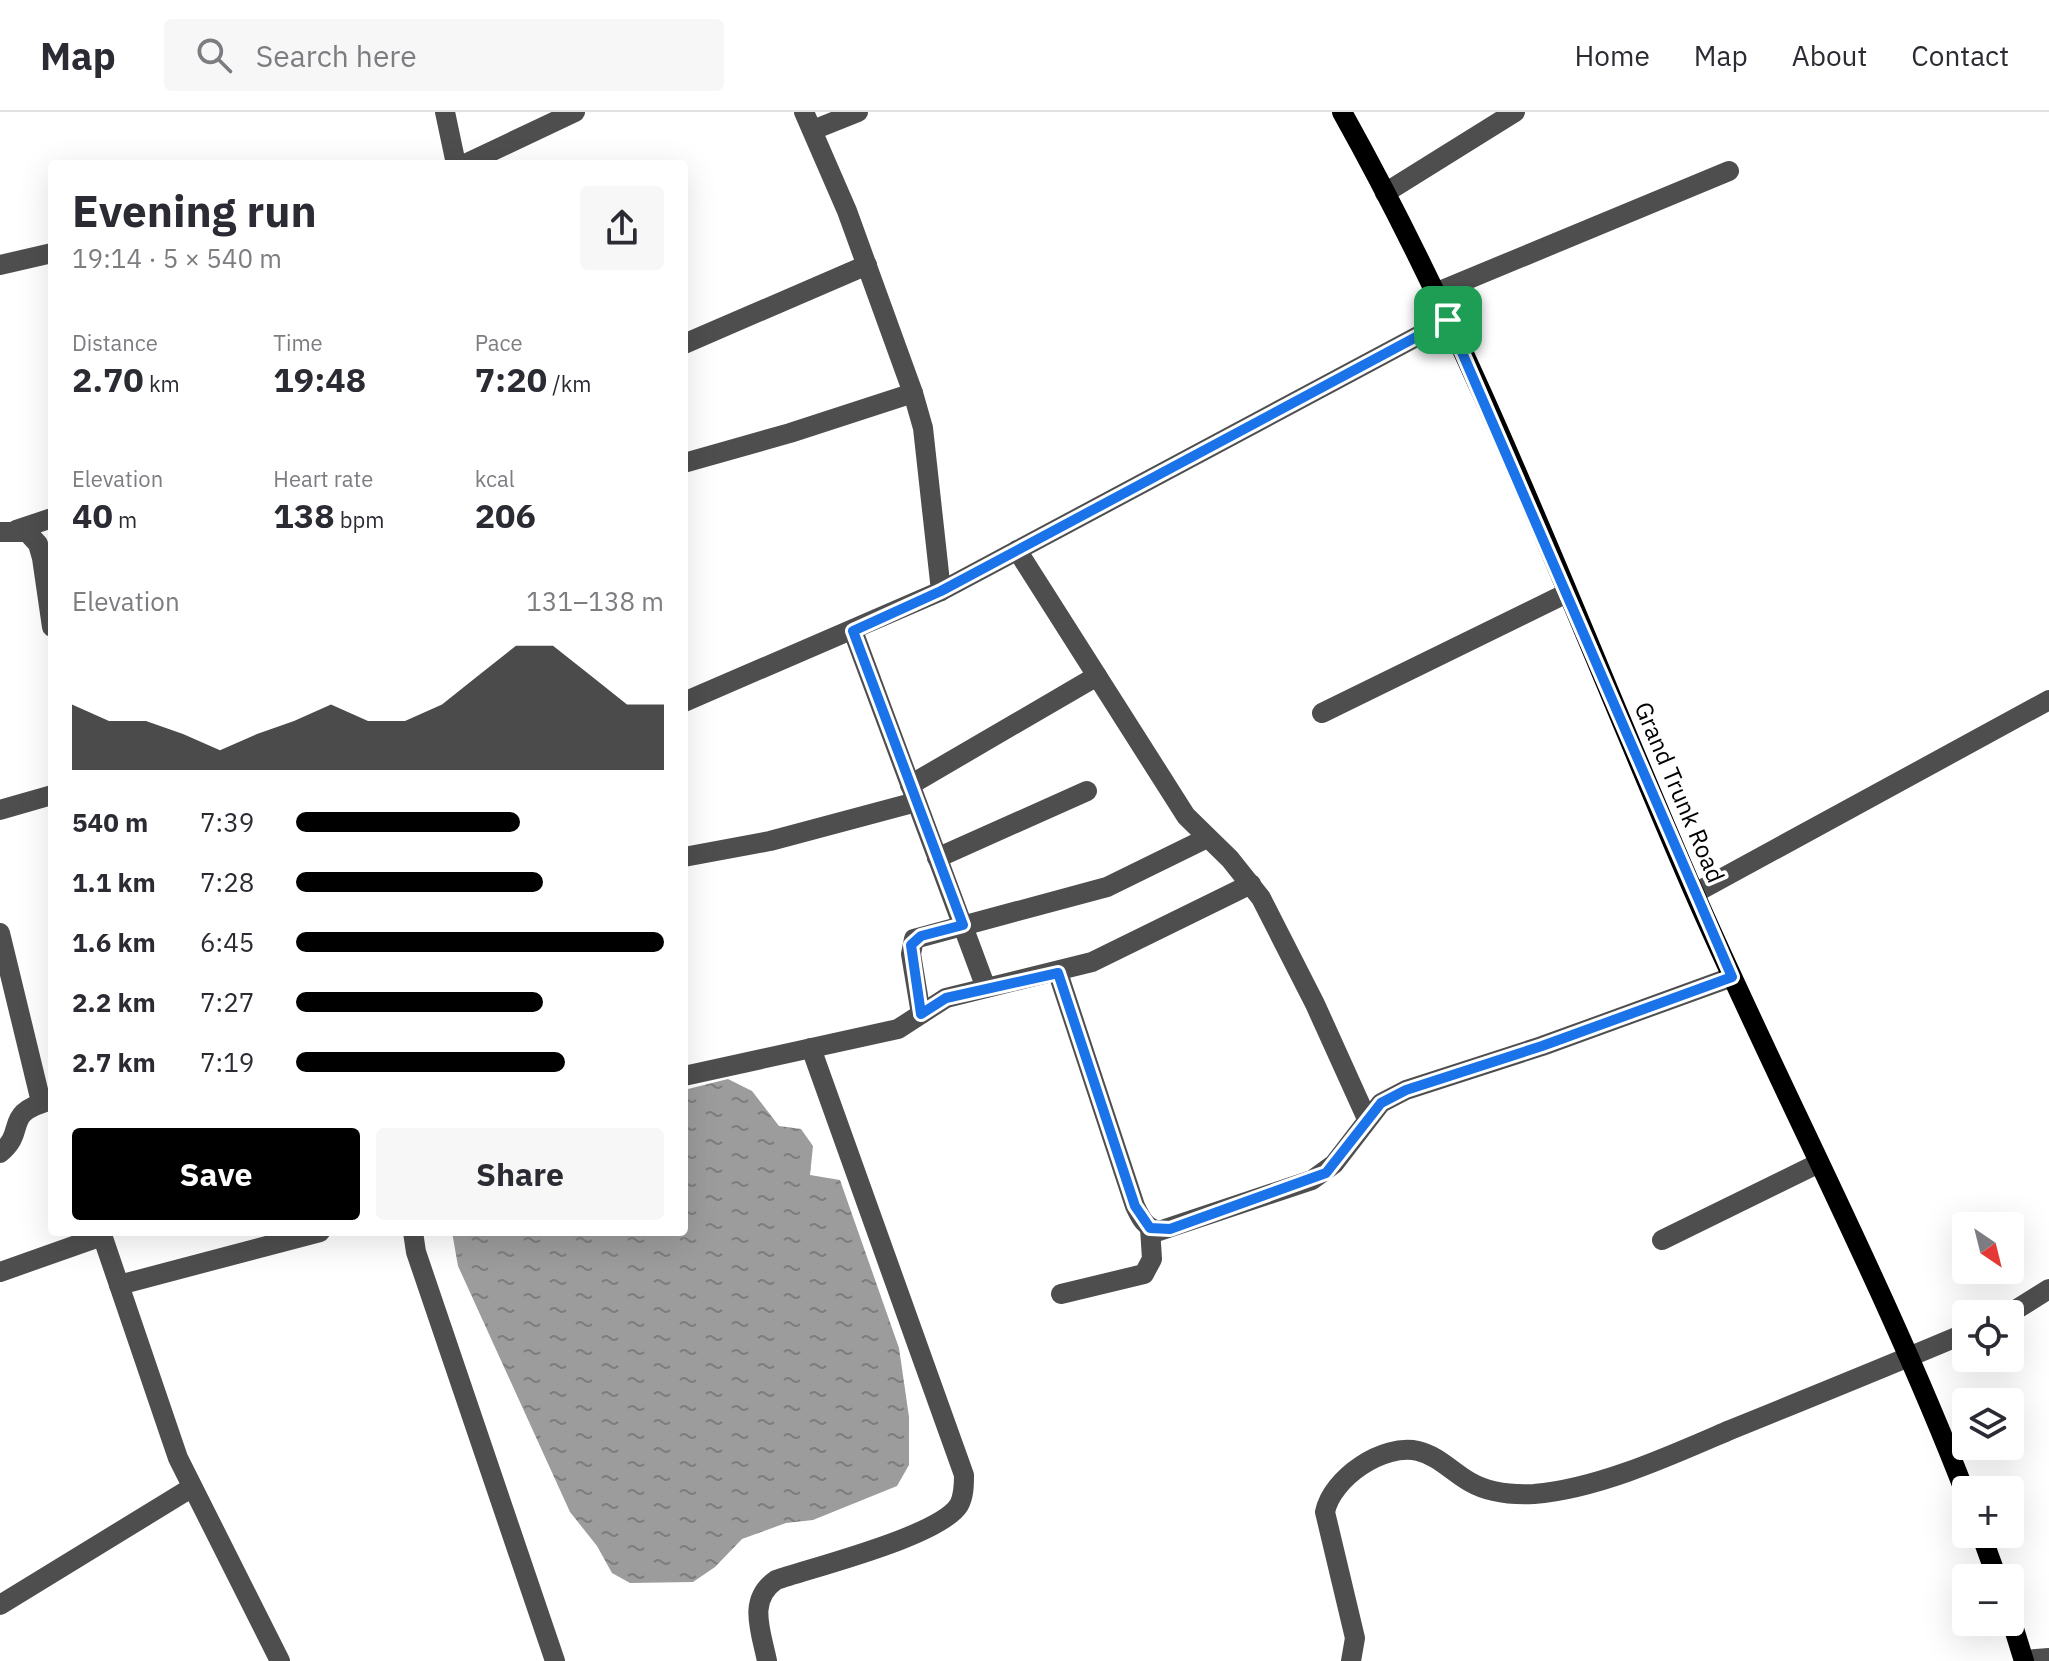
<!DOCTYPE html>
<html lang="en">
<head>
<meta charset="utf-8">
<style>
	:root { --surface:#fff; --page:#f7f7f7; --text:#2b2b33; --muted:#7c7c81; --line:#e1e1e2; --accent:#000 }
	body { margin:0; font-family:"IBM Plex Sans",sans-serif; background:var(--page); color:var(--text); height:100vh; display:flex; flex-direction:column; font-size:30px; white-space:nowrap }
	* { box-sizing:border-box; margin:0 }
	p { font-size:26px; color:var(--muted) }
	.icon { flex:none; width:44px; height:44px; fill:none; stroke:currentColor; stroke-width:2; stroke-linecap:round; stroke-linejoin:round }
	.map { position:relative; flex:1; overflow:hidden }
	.sheet { position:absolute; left:48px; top:48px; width:640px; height:1076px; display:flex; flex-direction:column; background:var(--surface); border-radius:8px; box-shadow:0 8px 32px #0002 }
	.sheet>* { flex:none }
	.needle { width:52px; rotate:145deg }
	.fabs { position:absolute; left:1952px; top:1100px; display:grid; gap:16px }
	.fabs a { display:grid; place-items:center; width:72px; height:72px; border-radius:8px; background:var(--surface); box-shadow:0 8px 32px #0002; font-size:40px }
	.pin { position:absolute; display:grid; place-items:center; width:68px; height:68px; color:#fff; margin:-34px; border-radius:16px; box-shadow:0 4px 12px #0006 }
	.round { display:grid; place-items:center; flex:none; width:84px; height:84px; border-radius:8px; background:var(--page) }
	.head { display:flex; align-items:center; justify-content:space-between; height:136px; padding:0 24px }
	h1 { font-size:44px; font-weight:800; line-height:60px }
	.stats { display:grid; grid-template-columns:repeat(3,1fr); gap:12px; height:136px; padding:8px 24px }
	.stats div { display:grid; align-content:center }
	.stats b { font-size:34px; font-weight:800 }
	.stats small { font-size:22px; font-weight:400 }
	.stats p { font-size:22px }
	.chart { height:224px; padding:16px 24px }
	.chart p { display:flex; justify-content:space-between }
	.chart svg { width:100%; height:144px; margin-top:8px; fill:var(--accent); opacity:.7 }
	.primary-button { display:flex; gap:16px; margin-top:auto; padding:16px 24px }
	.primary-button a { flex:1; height:92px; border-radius:8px; background:var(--accent); color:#fff; font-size:32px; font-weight:800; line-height:92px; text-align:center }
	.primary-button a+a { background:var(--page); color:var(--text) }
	ul { padding:0 24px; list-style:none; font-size:26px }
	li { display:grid; grid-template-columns:128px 96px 1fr; align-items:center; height:60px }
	li i { height:20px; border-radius:10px; background:var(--accent) }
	header { display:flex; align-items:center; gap:48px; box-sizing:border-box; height:112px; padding:0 40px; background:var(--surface); border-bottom:2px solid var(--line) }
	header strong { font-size:38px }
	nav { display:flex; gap:44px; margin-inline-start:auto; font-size:28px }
	.search { width:560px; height:72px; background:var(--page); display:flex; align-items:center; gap:20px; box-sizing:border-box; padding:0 28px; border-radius:8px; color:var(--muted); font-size:30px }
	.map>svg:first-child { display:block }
	.water { fill:url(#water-ripples) }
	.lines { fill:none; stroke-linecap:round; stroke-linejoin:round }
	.minor { stroke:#4e4e4e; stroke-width:20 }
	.major { stroke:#000; stroke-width:20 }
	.route-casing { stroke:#fff; stroke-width:16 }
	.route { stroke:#1a73e8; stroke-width:10 }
	.labels { text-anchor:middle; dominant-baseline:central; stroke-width:7; stroke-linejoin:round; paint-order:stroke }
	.street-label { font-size:24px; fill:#000; stroke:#fff }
</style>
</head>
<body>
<header>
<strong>Map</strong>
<div class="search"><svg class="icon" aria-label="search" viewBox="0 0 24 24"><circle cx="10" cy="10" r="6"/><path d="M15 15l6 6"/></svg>Search here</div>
<nav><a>Home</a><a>Map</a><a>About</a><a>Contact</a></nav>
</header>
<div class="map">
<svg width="2049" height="1549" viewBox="0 0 2049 1549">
	<defs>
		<pattern id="water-ripples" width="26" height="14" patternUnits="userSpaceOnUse" patternTransform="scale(2)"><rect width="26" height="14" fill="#9c9c9c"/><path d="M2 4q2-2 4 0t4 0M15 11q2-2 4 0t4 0" fill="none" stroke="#7d7d7d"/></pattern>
	</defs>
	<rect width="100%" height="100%" fill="#fff"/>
	<path class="water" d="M728,967l24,12 27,35 22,3 12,17 -3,29 30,5 59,168 10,69v48l-12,21 -84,34 -27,3 -44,16 -27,28 -22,15 -63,1 -18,-10 -15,-27 -27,-34 -112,-246 -6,-34h232v-142z"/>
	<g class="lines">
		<g class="minor">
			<path d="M445,0l11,52"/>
			<path d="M804,0l43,99 66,182 10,35 18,163"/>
			<path d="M813,18l45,-18"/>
			<path d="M465,52l110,-52"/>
			<path d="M1385,81l130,-81"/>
			<path d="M0,153l52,-12"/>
			<path d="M1435,181l294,-122"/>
			<path d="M684,232l183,-79"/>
			<path d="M684,351l106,-30 123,-40"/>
			<path d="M16,418l36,-12"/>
			<path d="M0,420h27l11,12 4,14 10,69"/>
			<path d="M1017,438l169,266 44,43 31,39 54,106 52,115"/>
			<path d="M853,519l133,357"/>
			<path d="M684,590l257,-111 507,-271"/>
			<path d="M1322,601l245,-120"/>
			<path d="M910,673l187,-109"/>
			<path d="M0,698l52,-15"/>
			<path d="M684,745l86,-16 146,-39"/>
			<path d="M937,746l150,-67"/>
			<path d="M1695,781l354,-193"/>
			<path d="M0,821l41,169"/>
			<path d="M1058,861l77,233c6,13 10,21 24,25l153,-51 22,-16 47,-61 25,-13 136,-44 190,-69"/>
			<path d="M921,902l-10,-60 3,-15 193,-52 100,-49"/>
			<path d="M684,964l214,-47 48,-31 146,-36 159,-78"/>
			<path d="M0,1041c29,-24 0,-39 52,-53"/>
			<path d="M101,1120l77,226 102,203"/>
			<path d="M413,1120l3,20 139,409"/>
			<path d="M1662,1128l157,-77"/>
			<path d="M0,1160l102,-36"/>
			<path d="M119,1173l201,-53"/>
			<path d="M1061,1182l83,-20 8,-15 -2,-31"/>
			<path d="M2009,1202l40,-25"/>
			<path d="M0,1493l191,-117"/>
			<path d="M2024,1548l25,-2"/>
			<path d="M767,1549c-6,-30 -20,-61 9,-81 38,-13 164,-44 183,-75 5,-9 5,-20 5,-30l-153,-427"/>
			<path d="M1351,1549l4,-23 -30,-126c7,-34 58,-69 93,-61 21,5 34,21 52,31 19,11 43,13 64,12 64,-5 138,-39 196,-64 79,-32 158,-64 236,-97"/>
		</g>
		<g class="major">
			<path d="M1342,0c139,248 238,518 351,778 89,203 193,398 273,605"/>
			<path d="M1981,1422l16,44"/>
			<path d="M2010,1504l14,45"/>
		</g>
	</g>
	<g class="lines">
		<defs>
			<path id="route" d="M1448,208l284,657 -190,69 -136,44 -25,13 -55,70 -156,56 -20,-1 -15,-22 -77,-233 -112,25 -25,16 -10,-69 10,-9 42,-11 -110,-294 88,-40z"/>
		</defs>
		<use href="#route" class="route-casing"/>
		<use href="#route" class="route"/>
	</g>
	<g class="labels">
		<g class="street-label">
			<text transform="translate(1680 680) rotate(67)">Grand Trunk Road</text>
		</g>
	</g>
</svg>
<div class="fabs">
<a><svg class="needle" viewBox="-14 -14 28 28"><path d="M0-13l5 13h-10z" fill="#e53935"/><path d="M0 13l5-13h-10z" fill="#7c7c81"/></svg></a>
<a><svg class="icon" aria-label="locate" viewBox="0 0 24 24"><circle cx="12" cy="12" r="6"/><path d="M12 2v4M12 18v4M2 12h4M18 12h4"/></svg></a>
<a><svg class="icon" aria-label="layers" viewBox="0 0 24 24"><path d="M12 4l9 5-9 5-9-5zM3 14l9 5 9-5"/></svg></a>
<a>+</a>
<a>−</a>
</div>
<div class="pin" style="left:1448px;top:208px;background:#1e9e55"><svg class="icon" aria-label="arrive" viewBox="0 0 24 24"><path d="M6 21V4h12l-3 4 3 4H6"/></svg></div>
<section class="sheet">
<div class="head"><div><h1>Evening run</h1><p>19:14 · 5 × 540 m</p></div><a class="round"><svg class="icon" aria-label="share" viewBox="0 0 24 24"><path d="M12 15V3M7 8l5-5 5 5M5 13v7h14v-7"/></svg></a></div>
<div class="stats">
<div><p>Distance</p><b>2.70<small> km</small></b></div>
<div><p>Time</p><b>19:48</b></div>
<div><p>Pace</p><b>7:20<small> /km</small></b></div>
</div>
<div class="stats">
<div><p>Elevation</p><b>40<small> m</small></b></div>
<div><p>Heart rate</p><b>138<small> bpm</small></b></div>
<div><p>kcal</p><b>206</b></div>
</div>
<div class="chart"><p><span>Elevation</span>131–138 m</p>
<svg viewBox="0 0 160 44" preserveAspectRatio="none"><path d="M0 44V24L10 29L20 29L30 33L40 38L50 33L60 29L70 24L80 29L90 29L100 24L110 15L120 6L130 6L140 15L150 24L160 24V44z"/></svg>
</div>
<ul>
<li><b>540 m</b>7:39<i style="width:61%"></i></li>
<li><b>1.1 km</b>7:28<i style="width:67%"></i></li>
<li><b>1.6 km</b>6:45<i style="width:100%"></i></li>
<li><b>2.2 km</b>7:27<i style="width:67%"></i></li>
<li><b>2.7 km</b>7:19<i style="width:73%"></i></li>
</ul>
<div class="primary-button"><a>Save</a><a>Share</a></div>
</section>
</div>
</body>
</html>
